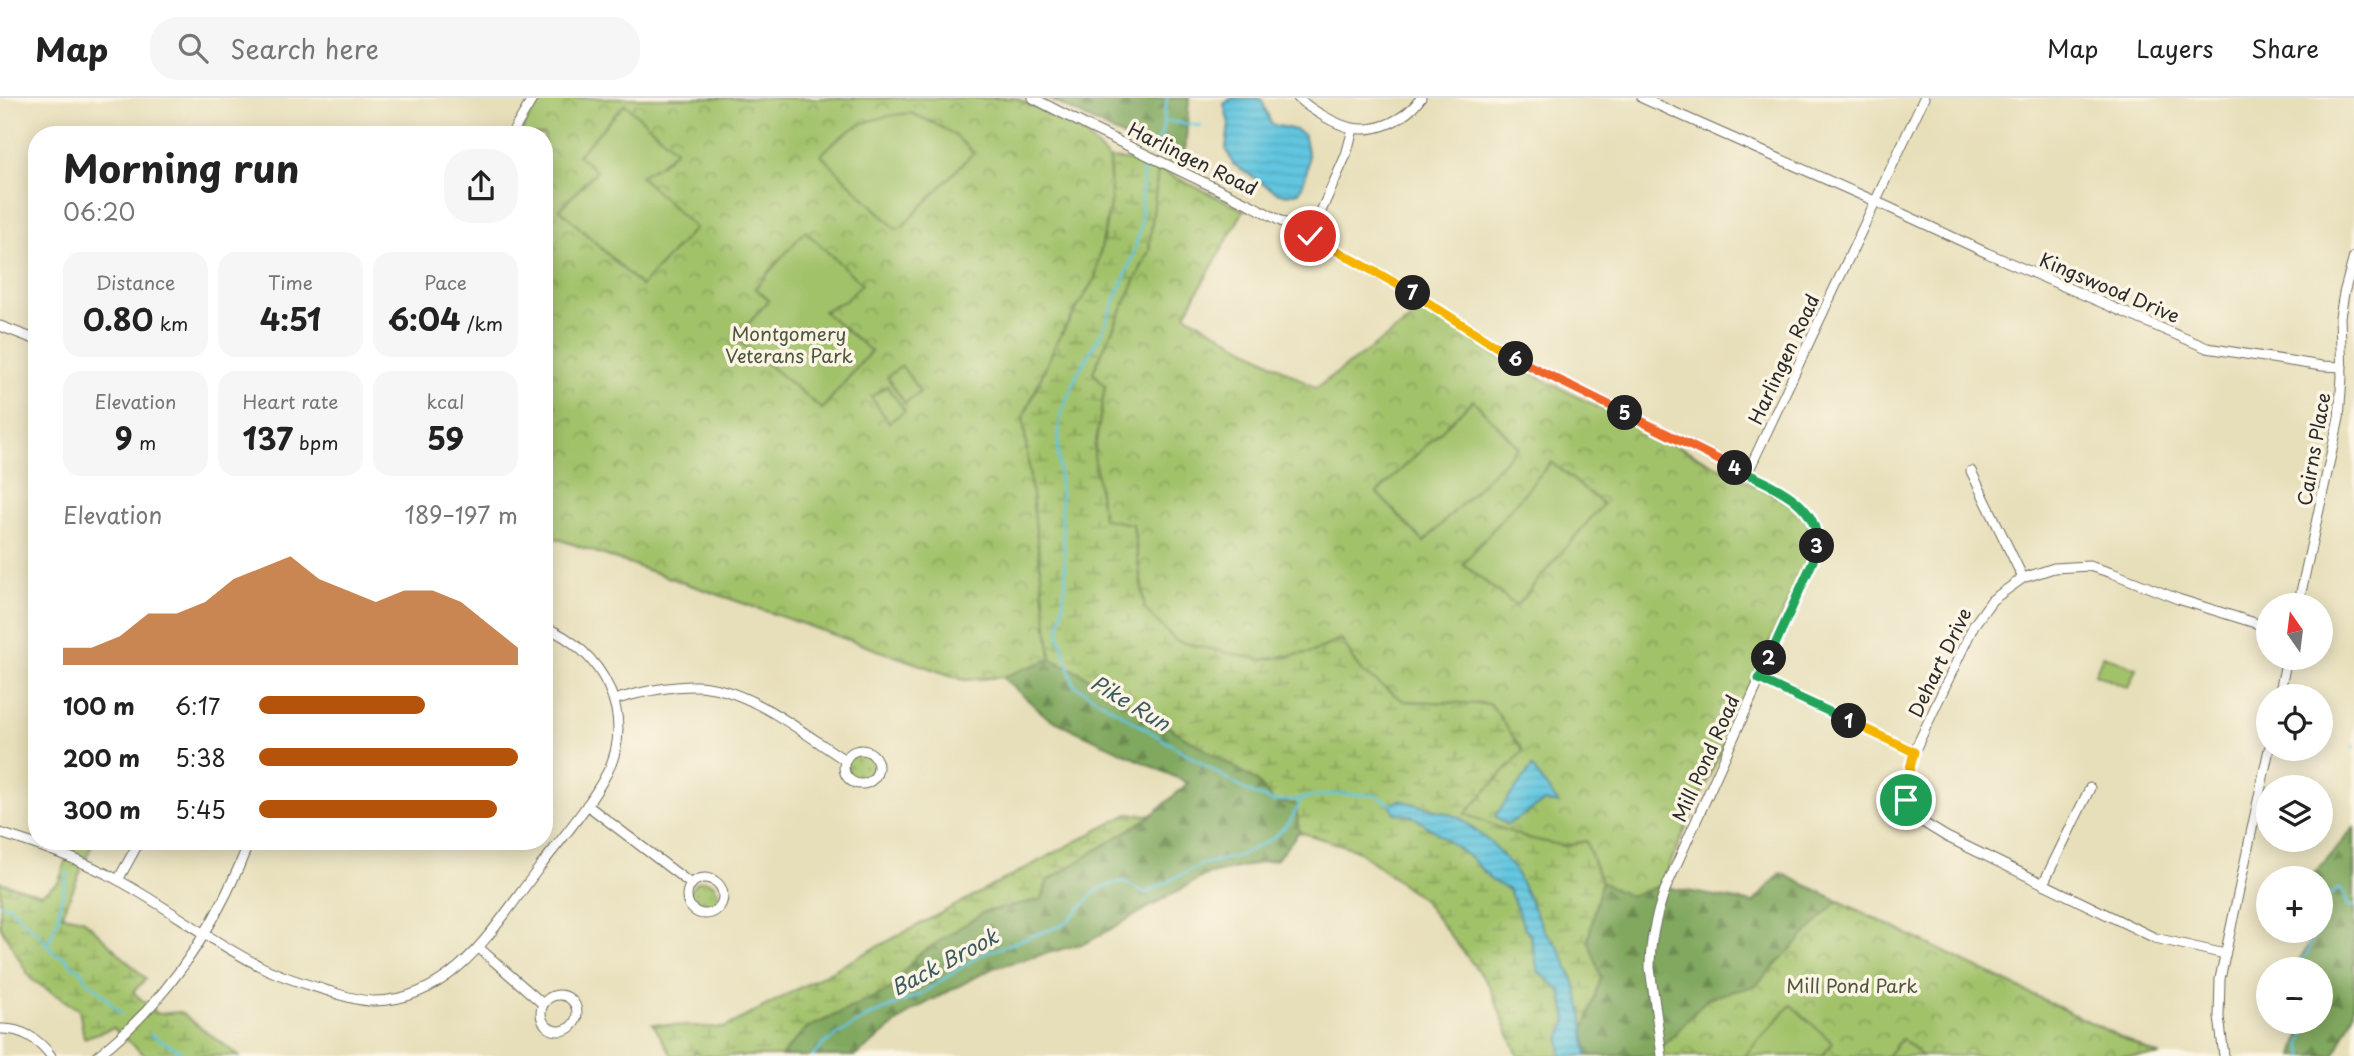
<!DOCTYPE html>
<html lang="en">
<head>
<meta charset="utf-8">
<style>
	:root { --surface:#fff; --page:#f6f6f6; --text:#222; --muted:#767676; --line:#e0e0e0; --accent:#b45309 }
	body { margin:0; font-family:"Playpen Sans",sans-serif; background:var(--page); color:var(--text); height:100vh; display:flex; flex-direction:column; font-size:26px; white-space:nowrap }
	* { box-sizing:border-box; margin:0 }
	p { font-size:23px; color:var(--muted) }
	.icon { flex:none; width:38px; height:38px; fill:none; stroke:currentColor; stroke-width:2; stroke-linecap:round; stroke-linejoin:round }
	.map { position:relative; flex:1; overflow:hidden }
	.side { position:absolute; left:28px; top:28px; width:525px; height:724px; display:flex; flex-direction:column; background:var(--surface); border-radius:28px; box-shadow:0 4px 18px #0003 }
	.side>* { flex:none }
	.needle { width:46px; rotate:346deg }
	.fabs { position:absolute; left:2256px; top:495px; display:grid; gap:14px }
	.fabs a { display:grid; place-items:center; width:77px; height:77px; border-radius:50%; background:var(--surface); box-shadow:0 4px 18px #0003; font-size:35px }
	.pin { position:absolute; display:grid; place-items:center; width:60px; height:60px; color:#fff; margin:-30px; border:4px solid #fff; border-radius:50%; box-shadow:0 2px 7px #0007 }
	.km { position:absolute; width:35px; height:35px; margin:-18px; border-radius:50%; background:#222; color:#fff; font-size:19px; line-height:35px; text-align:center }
	.round { display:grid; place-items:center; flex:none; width:74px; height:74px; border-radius:28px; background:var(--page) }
	.headline { display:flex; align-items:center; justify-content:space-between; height:119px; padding:0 35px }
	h1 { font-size:38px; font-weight:700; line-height:52px }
	.stats { display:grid; grid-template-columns:repeat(3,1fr); gap:10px; height:119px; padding:7px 35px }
	.stats div { display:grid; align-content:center; border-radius:18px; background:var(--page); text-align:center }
	.stats b { font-size:30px; font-weight:700 }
	.stats small { font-size:19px; font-weight:400 }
	.stats p { font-size:19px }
	.chart { height:196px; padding:14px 35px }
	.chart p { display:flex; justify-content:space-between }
	.chart svg { width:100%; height:126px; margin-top:7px; fill:var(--accent); opacity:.7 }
	ul { padding:0 35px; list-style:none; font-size:23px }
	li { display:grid; grid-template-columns:112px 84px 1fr; align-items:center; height:52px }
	li i { height:18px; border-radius:9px; background:var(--accent) }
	header { display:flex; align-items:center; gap:42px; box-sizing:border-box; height:98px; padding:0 35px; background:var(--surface); border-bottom:2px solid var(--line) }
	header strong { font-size:33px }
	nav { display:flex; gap:38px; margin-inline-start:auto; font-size:24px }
	.search { width:490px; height:63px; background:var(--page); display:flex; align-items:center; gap:18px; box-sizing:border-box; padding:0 24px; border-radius:28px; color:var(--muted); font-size:26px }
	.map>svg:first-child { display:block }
	.grass { fill:url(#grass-dots); stroke:#66764b; stroke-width:2 }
	.forest { fill:url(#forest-firs); stroke:#566a45; stroke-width:2 }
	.wetland { fill:url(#wetland-marsh); stroke:#66764b; stroke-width:2 }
	.park { fill:url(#park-crowns); stroke:#66764b; stroke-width:2 }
	.pitch { fill:#a2c26b; stroke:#66764b; stroke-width:2 }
	.water { fill:url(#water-rules); stroke:#467886; stroke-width:2 }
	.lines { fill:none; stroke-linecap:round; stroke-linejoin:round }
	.stream { stroke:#62c6e0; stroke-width:2.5 }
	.minor-casing { stroke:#6d6a5d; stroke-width:11 }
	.minor { stroke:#fff; stroke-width:9 }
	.split-1-casing { stroke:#fff; stroke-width:14 }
	.split-2-casing { stroke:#fff; stroke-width:14 }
	.split-3-casing { stroke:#fff; stroke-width:14 }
	.split-4-casing { stroke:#fff; stroke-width:14 }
	.split-5-casing { stroke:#fff; stroke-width:14 }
	.split-6-casing { stroke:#fff; stroke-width:14 }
	.split-7-casing { stroke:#fff; stroke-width:14 }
	.split-8-casing { stroke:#fff; stroke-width:14 }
	.split-1 { stroke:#f5b400; stroke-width:9 }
	.split-2 { stroke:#22a559; stroke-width:9 }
	.split-3 { stroke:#22a559; stroke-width:9 }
	.split-4 { stroke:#22a559; stroke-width:9 }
	.split-5 { stroke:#f0652b; stroke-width:9 }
	.split-6 { stroke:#f0652b; stroke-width:9 }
	.split-7 { stroke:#f5b400; stroke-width:9 }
	.split-8 { stroke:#f5b400; stroke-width:9 }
	.labels { text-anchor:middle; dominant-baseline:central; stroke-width:7; stroke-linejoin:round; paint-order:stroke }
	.street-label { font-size:19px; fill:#2b2b2b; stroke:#fcf5e5 }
	.park-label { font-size:19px; fill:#4f583e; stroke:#fcf5e5 }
	.water-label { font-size:21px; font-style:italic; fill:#3c5a61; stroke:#fcf5e5 }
</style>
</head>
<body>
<header>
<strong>Map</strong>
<div class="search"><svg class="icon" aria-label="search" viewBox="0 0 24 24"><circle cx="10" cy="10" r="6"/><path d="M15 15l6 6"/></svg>Search here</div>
<nav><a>Map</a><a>Layers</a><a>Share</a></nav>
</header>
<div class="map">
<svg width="2354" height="958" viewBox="0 0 2354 958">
	<defs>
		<pattern id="grass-dots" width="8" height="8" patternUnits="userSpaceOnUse" patternTransform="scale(1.75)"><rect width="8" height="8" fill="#a2c26b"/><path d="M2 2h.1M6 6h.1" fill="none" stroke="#849e58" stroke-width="1.8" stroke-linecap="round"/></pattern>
		<pattern id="forest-firs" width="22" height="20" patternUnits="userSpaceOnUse" patternTransform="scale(1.75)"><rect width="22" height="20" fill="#81a85f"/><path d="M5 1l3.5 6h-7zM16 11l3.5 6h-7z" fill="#6a894f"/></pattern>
		<pattern id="wetland-marsh" width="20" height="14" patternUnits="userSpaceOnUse" patternTransform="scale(1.75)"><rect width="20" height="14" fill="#a2c26b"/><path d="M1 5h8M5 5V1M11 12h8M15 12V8" fill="none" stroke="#849e58"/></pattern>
		<pattern id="park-crowns" width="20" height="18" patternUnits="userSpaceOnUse" patternTransform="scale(1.75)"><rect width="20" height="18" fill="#a2c26b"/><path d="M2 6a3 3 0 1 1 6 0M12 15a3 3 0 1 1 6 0" fill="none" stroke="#849e58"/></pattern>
		<pattern id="water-rules" width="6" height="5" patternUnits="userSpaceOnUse" patternTransform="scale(1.75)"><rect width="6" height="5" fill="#62c6e0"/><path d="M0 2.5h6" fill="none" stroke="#55aac0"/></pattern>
	</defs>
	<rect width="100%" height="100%" fill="#fcf5e5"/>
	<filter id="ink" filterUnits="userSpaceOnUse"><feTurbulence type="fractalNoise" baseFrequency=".0143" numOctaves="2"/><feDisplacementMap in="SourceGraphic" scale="14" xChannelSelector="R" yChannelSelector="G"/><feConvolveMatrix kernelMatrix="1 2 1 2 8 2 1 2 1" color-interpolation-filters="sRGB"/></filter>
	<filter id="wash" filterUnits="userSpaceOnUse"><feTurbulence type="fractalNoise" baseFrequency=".00686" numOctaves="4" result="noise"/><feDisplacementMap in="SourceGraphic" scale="28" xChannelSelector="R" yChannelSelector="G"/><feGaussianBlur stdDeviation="1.57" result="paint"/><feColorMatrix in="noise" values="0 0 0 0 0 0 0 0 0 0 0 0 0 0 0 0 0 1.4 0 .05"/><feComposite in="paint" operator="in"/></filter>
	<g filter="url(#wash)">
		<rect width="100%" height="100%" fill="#e7dfba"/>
		<g class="grass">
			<circle cx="860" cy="668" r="13"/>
			<circle cx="704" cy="797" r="14"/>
		</g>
		<g class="forest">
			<path d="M1048,0h141l-5,70z"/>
			<path d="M544,233l507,328 28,13 178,109 17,21 23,2 2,28 -22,27 -71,16 -118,67 -95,26 -80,42 -57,46h-75l24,-27 86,-40 25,-33 68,-44 58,-13 5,-18 105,-66 36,-32 -140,-65 -46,-41 -38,3 -420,-146z"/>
			<path d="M1680,349l94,49 -121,392 7,-2 93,17 28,-30 379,183 -385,-60 -67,2 -54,58h-87l34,-79 -13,-36 13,-59 48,-400z"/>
			<path d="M2354,730v184l-20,44h-40l10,-34h16v-52l-26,-2 16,-25 -1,-12h11v-53h-10z"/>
		</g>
		<g class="wetland">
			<path d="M1109,61l31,2 18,8 -9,82 -56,121 12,14 -11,69 39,69 12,85 168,43 28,-13 20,32 43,30 87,3 33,47 -59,63 99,32 22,-5 15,41 -13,58 13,37 -15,48 -19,31h-49l-29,-71 -68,-87 -66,-49 -56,-17 -3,-28 -22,-2 -17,-21 -178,-109 -28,-13 -28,-241 34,-77 38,-63 16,-79z"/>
			<path d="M1128,716l24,1 -105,66 -5,18 -58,13 -68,44 -25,33 -86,40 -24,27h-80l-6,-5 -2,5h-21l-19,-32 71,4z"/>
			<path d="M71,744h22l-31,73 21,4 63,60 -13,13 25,22 22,-2 59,44h-93l-33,-28 -29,10 -5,-28 -48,-31 -31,-53v-44l41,12 18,-12z"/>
		</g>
		<g class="park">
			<path d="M540,0h476l65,33 28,28 2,40 -16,79 -38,63 -34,77 28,241 -49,18 -38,3 -420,-146v-399h-25z"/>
			<path d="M1158,71l86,41 -59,104 131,74 112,-81 66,48 296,148c18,14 24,29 19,52l-149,331 -31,10 -28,-14 -15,-41 -22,5 -41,-9 -58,-23 58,-63 -32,-47 -87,-3 -43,-30 -20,-32 -28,13 -52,8 -85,-19 -31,-32 -12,-85 -30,-5 -9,-64 11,-69 -12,-14 56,-121z"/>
			<path d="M1838,803l322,155h-506l54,-58 47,-12z"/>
		</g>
		<g class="pitch">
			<path d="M625,6l51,46 -15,14 -21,12 55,52 -54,58 -81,-77 36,-38 -18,-16z"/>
			<path d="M910,15c26,10 45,19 63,40l-71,74 -6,2 -75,-74c27,-29 49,-38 89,-42z"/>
			<path d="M805,133l57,53 -17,17 -22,10 48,40 -49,58 -86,-71 33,-38 -14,-12z"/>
			<path d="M902,268l18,26 -15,11 -18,-26z"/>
			<path d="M887,288l18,25 -16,11 -18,-25z"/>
			<path d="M1473,302l45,47 -94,95 -47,-49z"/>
			<path d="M1551,364l52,42 -87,102 -53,-42z"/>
			<path d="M2103,557l33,13 -8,20 -33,-14z"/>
			<path d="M1791,907l42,38 -11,13h-78z"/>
			<path d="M1902,940l20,18h-35z"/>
		</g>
		<g class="water">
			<path d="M1232,0h25l5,2 9,24 24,6 9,5c7,21 5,38 -5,57l-11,3 -12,-3 -43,-28 -7,-16 3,-24 -5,-20z"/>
			<path d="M1532,669l27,37 -15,-2 -37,23 -12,-9z"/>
			<path d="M1400,702l59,17 33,27 22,24 31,64 14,16 17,39 6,24 5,45h-26l-1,-17 7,-19 -6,-29 -23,-20 -8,-37 -5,-5 -16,-39 -17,-9 -20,-22 -38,-28 -22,-15 -17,-3 -5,-8z"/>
		</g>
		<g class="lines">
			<g class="stream">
				<path d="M1166,23l35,5"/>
				<path d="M1152,56l10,-21 5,-35"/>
				<path d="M1149,62l-6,13 -2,53 -9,33 -30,73 -24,41 -18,43 -2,36 8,128 -7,54 15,51 173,106 27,11 60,-8 41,1 17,10"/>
				<path d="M2354,647v4"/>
				<path d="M77,744l2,3"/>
				<path d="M0,806l10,2 18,19 9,7 18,22 11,4 6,8 9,4 7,12 10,7 23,25"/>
				<path d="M2320,818l7,-19 11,-8 6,4 4,13h6"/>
				<path d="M47,848l12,-30 1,-12 8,-32"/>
				<path d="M2306,872l-4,-1 -3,-7 8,-8 8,-23"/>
				<path d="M2320,877l6,6 -6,25"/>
				<path d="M150,936l39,22"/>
				<path d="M813,958l12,-13 40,-25 56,-24 59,-39 85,-31 33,-35 25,-8 22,12 58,-29 36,-8 33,-17 18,-17 11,-22"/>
				<path d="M2304,958l-3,-12 7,-22"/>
			</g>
		</g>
	</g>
	<g filter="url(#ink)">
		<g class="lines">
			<defs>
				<g id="minor">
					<path d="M1033,0l58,30 162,78 168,91 91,60 253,125c34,20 61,34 48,79l-148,329c-9,25 -15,51 -15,78l12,88"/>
					<path d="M1298,0c12,11 38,27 54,30 26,5 54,-9 69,-30"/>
					<path d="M1642,0l244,108 101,47 220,95 115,18 20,1"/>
					<path d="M511,37l22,-37"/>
					<path d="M1310,138l36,-81 7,-26"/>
					<path d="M0,228l37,14"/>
					<path d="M1971,373l52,107"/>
					<path d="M1747,376l177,-376"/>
					<path d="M2298,508l41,-188 3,-41 -2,-60 4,-24 10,-36"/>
					<path d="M1759,581l155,73"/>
					<path d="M2279,598l8,-38"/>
					<path d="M614,602c26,-8 53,-14 81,-14 51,0 108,47 150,74"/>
					<circle cx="861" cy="669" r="17"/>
					<path d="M587,707l104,79"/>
					<path d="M0,735c41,13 80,26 118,47 48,26 91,60 140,85 20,11 42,17 64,24 17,5 34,12 52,12 81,-1 121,-76 165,-133 24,-31 50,-61 68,-95 30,-57 -5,-124 -63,-146"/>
					<circle cx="705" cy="798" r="18"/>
					<path d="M118,782l21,-38"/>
					<path d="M2043,786l47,-96"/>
					<path d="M479,850l64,56"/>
					<path d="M2225,856l-70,-16 -208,-101 -28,-17 -10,-13 -3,-23 8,-32 60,-127 18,-25 31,-22 31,-10 35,-2 23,7 66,26 90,28"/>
					<circle cx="559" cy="915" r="18"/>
					<path d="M0,931c21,-1 39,10 51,27"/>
					<path d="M97,958c71,-55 120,-131 152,-214"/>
					<path d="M2224,958l-5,-39 1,-38 49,-230"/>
				</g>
			</defs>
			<use href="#minor" class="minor-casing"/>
			<use href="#minor" class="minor"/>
		</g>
	</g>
	<g class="lines" filter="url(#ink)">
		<defs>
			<path id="split-1" d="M1849,623l65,31 -8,32v16"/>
			<path id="split-2" d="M1769,560l-10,21 90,42"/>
			<path id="split-3" d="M1769,560l44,-97 4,-15"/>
			<path id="split-4" d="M1735,370c33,16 85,33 82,78"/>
			<path id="split-5" d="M1625,315l110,55"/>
			<path id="split-6" d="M1516,261l109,54"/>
			<path id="split-7" d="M1413,195l103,66"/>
			<path id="split-8" d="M1310,138l103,57"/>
		</defs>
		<use href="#split-1" class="split-1-casing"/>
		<use href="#split-2" class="split-2-casing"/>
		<use href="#split-3" class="split-3-casing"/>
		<use href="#split-4" class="split-4-casing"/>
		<use href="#split-5" class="split-5-casing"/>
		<use href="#split-6" class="split-6-casing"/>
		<use href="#split-7" class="split-7-casing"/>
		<use href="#split-8" class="split-8-casing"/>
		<use href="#split-1" class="split-1"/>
		<use href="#split-2" class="split-2"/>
		<use href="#split-3" class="split-3"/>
		<use href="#split-4" class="split-4"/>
		<use href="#split-5" class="split-5"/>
		<use href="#split-6" class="split-6"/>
		<use href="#split-7" class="split-7"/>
		<use href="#split-8" class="split-8"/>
	</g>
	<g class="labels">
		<g class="street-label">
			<text transform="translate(1193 60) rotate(26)">Harlingen Road</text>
			<text transform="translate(2110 189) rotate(23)">Kingswood Drive</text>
			<text transform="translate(1783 261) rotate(-65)">Harlingen Road</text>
			<text transform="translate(2313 351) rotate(-80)">Cairns Place</text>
			<text transform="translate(1939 564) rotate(-64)">Dehart Drive</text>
			<text transform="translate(1705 660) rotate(-66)">Mill Pond Road</text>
		</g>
		<g class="park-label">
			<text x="789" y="235">Montgomery<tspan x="789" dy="22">Veterans Park</tspan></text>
			<text x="1852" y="887">Mill Pond Park</text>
		</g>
		<g class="water-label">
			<text transform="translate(1131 604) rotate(31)">Pike Run</text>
			<text transform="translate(944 863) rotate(-28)">Back Brook</text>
		</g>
	</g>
</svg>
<div class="fabs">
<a><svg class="needle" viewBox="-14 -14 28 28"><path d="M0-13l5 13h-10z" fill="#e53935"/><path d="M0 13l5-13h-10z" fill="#767676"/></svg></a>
<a><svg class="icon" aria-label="locate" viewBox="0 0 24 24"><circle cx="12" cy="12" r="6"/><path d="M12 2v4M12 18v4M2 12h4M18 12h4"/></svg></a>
<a><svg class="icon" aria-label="layers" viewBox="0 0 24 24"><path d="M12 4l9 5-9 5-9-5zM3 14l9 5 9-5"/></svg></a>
<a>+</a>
<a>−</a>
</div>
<div class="pin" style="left:1906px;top:702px;background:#1e9e55"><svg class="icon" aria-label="arrive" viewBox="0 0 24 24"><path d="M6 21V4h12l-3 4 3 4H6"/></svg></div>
<div class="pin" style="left:1310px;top:138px;background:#d93025"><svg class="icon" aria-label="check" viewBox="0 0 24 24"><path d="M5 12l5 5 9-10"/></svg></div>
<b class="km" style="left:1849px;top:623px">1</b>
<b class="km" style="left:1769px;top:560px">2</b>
<b class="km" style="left:1817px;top:448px">3</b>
<b class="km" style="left:1735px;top:370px">4</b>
<b class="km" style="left:1625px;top:315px">5</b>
<b class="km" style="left:1516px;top:261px">6</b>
<b class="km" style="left:1413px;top:195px">7</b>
<section class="side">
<div class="headline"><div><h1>Morning run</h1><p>06:20</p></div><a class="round"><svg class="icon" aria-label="share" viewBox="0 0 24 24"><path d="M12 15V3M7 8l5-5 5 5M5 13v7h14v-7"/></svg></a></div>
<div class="stats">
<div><p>Distance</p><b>0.80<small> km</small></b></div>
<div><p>Time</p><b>4:51</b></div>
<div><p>Pace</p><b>6:04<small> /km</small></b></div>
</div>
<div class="stats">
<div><p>Elevation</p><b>9<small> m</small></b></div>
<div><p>Heart rate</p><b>137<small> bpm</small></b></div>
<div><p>kcal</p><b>59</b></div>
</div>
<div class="chart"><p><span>Elevation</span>189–197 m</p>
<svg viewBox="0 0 160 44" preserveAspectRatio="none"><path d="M0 44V38L10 38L20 34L30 26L40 26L50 22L60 14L70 10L80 6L90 14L100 18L110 22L120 18L130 18L140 22L150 30L160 38V44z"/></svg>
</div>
<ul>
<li><b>100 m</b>6:17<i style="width:64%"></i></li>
<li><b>200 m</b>5:38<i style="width:100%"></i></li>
<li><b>300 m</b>5:45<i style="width:92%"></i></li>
</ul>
</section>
</div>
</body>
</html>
